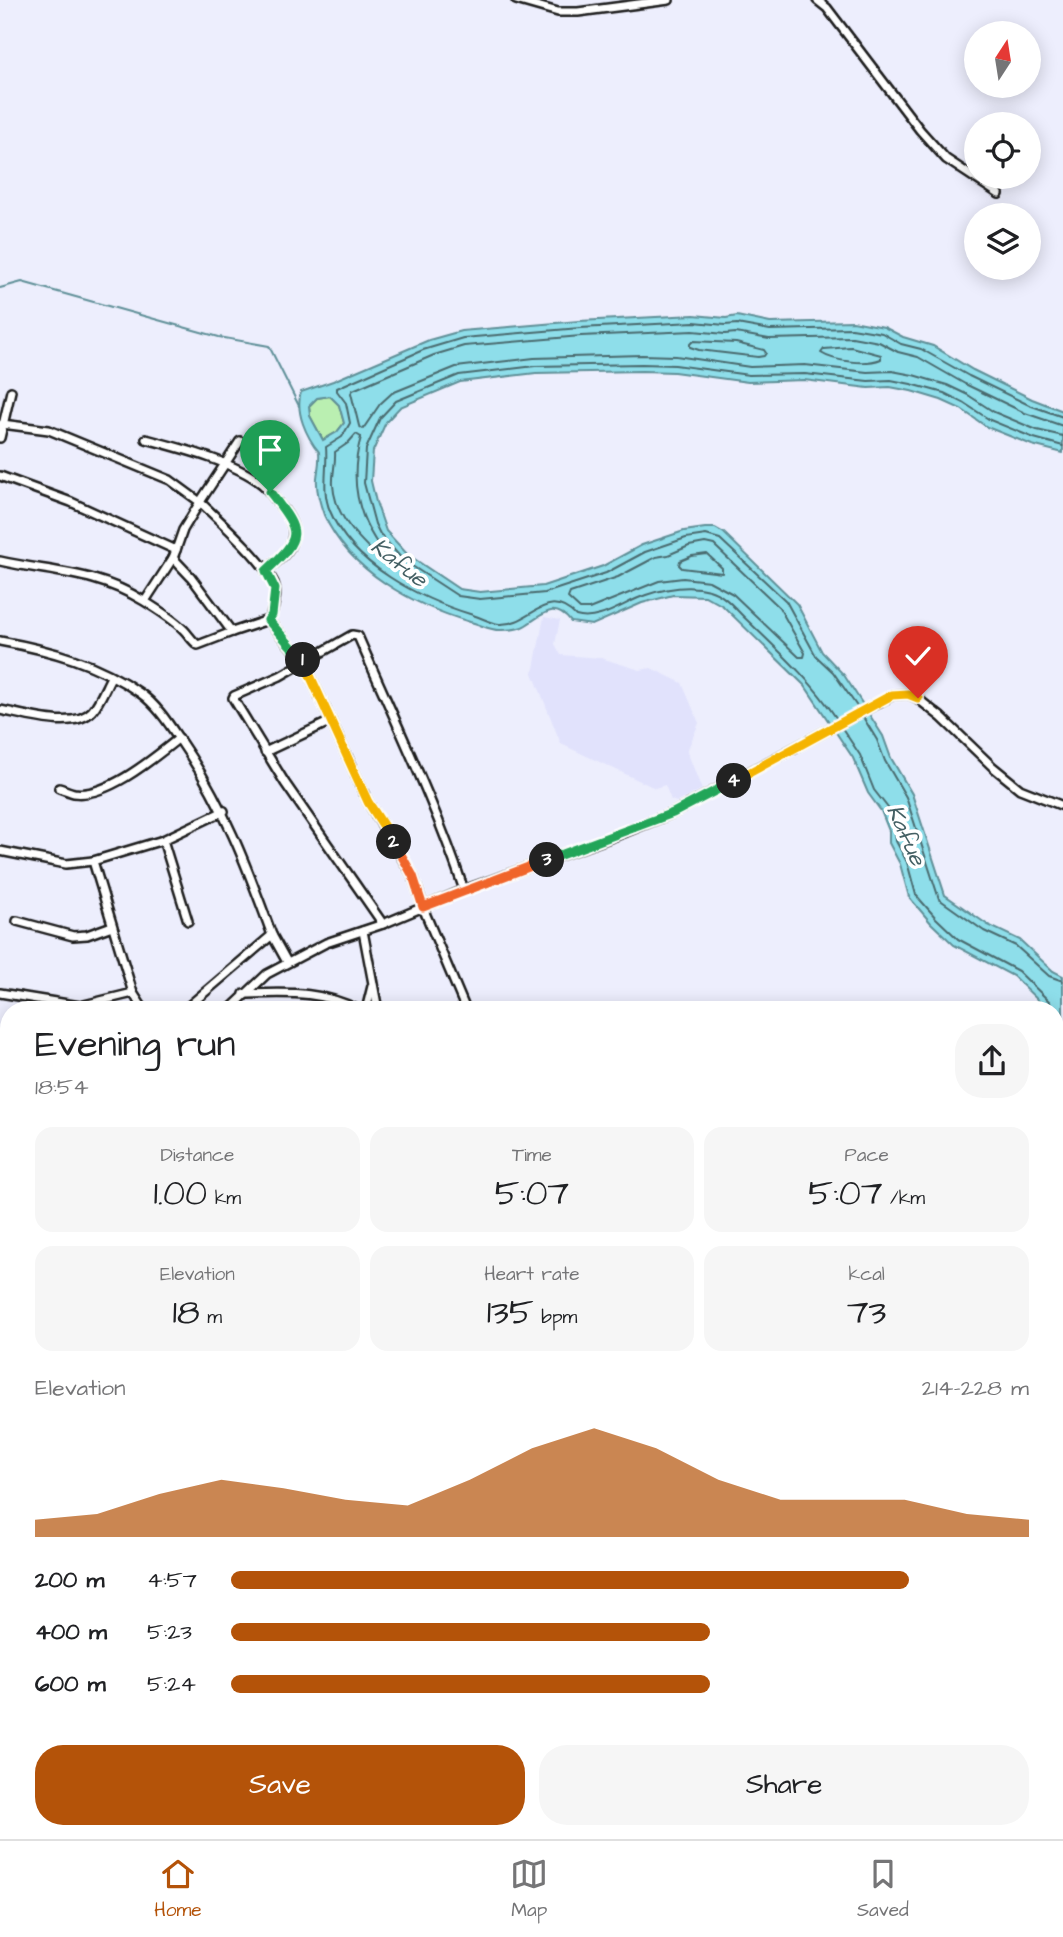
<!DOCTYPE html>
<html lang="en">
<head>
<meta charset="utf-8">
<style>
	:root { --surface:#fff; --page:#f6f6f6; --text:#202124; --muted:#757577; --line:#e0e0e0; --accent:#b45309 }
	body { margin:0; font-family:"Architects Daughter",sans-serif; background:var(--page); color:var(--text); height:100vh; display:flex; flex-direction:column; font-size:26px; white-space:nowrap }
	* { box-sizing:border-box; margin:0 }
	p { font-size:23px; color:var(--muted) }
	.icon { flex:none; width:38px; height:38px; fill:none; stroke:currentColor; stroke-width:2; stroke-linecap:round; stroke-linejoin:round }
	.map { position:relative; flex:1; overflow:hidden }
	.panel { position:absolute; left:0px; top:1001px; width:1064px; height:838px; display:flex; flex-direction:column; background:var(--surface); border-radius:28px 28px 0 0; box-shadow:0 4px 18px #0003 }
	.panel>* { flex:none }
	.needle { width:46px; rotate:12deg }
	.tools { position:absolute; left:964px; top:21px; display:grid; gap:14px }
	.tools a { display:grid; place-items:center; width:77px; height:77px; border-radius:50%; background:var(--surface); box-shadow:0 4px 18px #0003; font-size:35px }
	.pin { position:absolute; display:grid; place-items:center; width:60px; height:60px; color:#fff; margin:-72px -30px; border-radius:50% 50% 50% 0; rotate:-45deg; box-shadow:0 0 7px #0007 }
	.pin .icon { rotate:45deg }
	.km { position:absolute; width:35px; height:35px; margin:-18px; border-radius:50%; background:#222; color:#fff; font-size:19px; line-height:35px; text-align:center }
	.round { display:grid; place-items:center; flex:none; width:74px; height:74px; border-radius:28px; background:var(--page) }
	.summary { display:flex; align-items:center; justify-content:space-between; height:119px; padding:0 35px }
	h1 { font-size:38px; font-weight:600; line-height:52px }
	.figures { display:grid; grid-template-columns:repeat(3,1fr); gap:10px; height:119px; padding:7px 35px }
	.figures div { display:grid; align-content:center; border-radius:18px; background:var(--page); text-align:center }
	.figures b { font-size:35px; font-weight:600 }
	.figures small { font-size:19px; font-weight:400 }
	.figures p { font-size:19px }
	.chart { height:196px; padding:14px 35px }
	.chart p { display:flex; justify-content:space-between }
	.chart svg { width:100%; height:126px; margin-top:7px; fill:var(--accent); opacity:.7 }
	.primary-button { display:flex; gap:14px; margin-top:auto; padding:14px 35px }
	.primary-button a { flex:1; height:80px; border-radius:28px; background:var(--accent); color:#fff; font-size:28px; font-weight:600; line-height:80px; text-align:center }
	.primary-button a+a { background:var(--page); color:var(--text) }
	ul { padding:0 35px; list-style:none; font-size:23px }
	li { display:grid; grid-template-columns:112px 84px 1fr; align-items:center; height:52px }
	li i { height:18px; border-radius:9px; background:var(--accent) }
	.dock { display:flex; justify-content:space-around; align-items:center; height:98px; border-top:2px solid var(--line); background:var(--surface); font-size:19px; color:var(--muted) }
	.dock a { display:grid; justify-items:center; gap:4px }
	.dock .current { color:var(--accent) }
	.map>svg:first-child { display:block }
	.built { fill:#e1e2fc }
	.green { fill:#baefb1; stroke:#6b8666; stroke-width:2 }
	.water { fill:#8edeea; stroke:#609098; stroke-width:2; fill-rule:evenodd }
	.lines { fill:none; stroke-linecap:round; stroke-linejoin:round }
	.shore { stroke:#4a6a6e; stroke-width:2 }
	.stream { stroke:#609098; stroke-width:2 }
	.minor-casing { stroke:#1c1c1c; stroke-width:12 }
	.major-casing { stroke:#1c1c1c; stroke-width:14 }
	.minor { stroke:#fff; stroke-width:7 }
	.major { stroke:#fdde96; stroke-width:9 }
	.split-1-casing { stroke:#fff; stroke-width:14 }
	.split-2-casing { stroke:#fff; stroke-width:14 }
	.split-3-casing { stroke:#fff; stroke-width:14 }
	.split-4-casing { stroke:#fff; stroke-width:14 }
	.split-5-casing { stroke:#fff; stroke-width:14 }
	.split-1 { stroke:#22a559; stroke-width:9 }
	.split-2 { stroke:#f5b400; stroke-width:9 }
	.split-3 { stroke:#f0652b; stroke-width:9 }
	.split-4 { stroke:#22a559; stroke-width:9 }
	.split-5 { stroke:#f5b400; stroke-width:9 }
	.labels { text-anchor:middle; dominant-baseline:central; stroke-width:7; stroke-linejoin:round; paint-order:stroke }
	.water-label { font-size:23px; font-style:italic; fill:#446064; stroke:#fff }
</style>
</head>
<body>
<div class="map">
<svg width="1063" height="1839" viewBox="0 0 1063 1839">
	<rect width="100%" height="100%" fill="#edeefd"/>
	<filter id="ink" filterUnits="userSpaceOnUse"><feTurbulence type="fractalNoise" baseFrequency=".0143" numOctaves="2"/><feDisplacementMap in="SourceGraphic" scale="14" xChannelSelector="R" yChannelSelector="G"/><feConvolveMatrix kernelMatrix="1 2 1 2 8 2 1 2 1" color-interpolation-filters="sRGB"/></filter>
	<g filter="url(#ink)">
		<path class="built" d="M544,617l16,3 -5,24 6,11 40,3 39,12 11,-2 31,15 17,40 -12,28 15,39 -25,12 -6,-2 -6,-15 -10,3 -94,-44 -28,-71z"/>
		<path class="green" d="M330,396l9,9 5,18 -7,9 -14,8 -13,-24 -1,-10 8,-8z"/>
		<path class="water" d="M694,315l32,3 11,-2 33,7 83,-2 31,6 19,10 30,9 40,24 59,29 31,12v42l-31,-8 -45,-18 -26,-18 -20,-9 -30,-9 -21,-4 -22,1 -64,-8 -56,2 -74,-10 -32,-1 -106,2 -76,9 -60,25 -14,15 -13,29 -2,30 5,21 10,29 21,23 52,35 21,3 63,-6 60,-20 39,-21 42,-14 21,-3h10l9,5 73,71 25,48 22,23 39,61 8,22 21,36 33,101 43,30 32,15 33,31 10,5v49l-8,-8v-7h-7l-35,-34 -59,-31 -23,-22 -22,-26 -9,-33 -11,-21v-12l-8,-20 -13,-18 -15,-35 -48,-72 -82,-80 -18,-10 -32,-1 -31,8 -50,22 -21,-3c-17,-21 -27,-8 -45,3 -7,5 -17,5 -25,5 -10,1 -21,-6 -31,-8 -57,-17 -120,-50 -146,-107 -4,-11 -8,-25 -7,-37 1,-9 3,-17 2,-26 -13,-16 -24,-40 -18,-60l32,-11 96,-41 32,-9 118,-10zM330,396l9,9 5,18 -7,9 -14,8 -13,-24 -1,-10 8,-8z"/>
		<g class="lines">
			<g class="shore">
				<path d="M693,341l43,2 28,7 2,3 -2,3 -6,1 -59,-7 -9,-3v-3z"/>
				<path d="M851,347l30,8v4c-14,6 -46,3 -60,-6l3,-4z"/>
				<path d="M1063,426l-38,-13 -60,-29 -47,-27 -20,-5 -19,-10 -27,-5 -83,2 -33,-6 -11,1 -32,-3 -112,5 -117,10 -30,9 -81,35 -2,3 8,33 4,3 17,-25 12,-11 64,-26 78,-9 108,-3 34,1 74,11 55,-2 62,7 25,-1 21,4 34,10 21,10 26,17 43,18 26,6"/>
				<path d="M356,434l5,3c-13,46 -2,88 30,124l-2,5 -5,-3c-22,-22 -49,-44 -51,-78 -1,-11 3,-22 2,-33l13,-9z"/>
				<path d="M705,543l9,2 65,62 26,46 -1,4h-5l-66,-63 -24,-13 -26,-3 -24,3 -70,28h-9l-12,-11 2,-5 48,-16 38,-20 12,-2 21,-9z"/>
				<path d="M707,554l15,14v5l-40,-5 -3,-3 1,-4 12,-5z"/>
				<path d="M858,708l-25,-36 -17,-16 -30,-55 -66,-62 -14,-4 -20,3 -41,14 -39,21 -61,20 -65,6 -22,-3 -55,-36 -23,-26 -5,-10 -11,-41 2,-34 14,-31 16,-17 63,-26 76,-9 107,-2 33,1 74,10 56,-1 63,7 23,-1 20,4 33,9 20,10 26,17 44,18 29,8"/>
				<path d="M863,717l14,23 8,21 21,36 33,102 45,32 32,15 33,30 14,5"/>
				<path d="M837,719c-26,-39 -57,-67 -90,-99 -12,-11 -21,-25 -38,-30 -21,-6 -42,-2 -63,5 -22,7 -47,28 -70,21 -31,-31 -45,10 -77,8 -8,-1 -17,-6 -26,-9 -53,-16 -121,-50 -143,-104 -9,-22 -2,-42 -4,-64l16,-10 8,-14 -4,-20 -9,-12v-3l86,-38 40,-12 117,-10 114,-6 31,3 12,-1 33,6 82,-2 30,5 19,11 20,5 48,27 60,29 34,12"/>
				<path d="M842,728l18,27 14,35 14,18 7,21 1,12 11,21 9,33 20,23 22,21 60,32 32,31 2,8"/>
			</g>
			<g class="stream">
				<path d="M0,288l22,-6 197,55 50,9 30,60"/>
				<path d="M0,1467l9,2"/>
				<path d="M1055,1803l8,4"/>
			</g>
			<defs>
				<g id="minor">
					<path d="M516,0l42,12h20l91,-12"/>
					<path d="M817,0l10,8 93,122 26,29 53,35"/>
					<path d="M2,424l47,6 121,50 30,22 -17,28 -7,20"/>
					<path d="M0,438l11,-47"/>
					<path d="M146,439c34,9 89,23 116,45 8,7 14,17 21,25 10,13 14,23 6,39 -5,9 -16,16 -23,23"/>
					<path d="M0,476l71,26 105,48 -3,8 -28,43"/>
					<path d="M0,561c54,12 95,10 144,40 13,8 29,18 40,29 5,5 8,11 14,15l34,-13 -41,-55 -18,-19"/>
					<path d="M268,620l36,42 64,140 45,74 13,39 40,95"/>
					<path d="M232,632l36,-12c6,-8 10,-28 6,-37 -12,-24 -54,-62 -74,-81l40,-61"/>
					<path d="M0,641c50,9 98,22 140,52 17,12 29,31 41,49 42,61 66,124 91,193l-88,75"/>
					<path d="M0,710c23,4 74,21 92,1 8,-9 13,-23 19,-34"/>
					<path d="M265,752l66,-31"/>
					<path d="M59,788c4,1 10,4 15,5 33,5 81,-36 105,-55"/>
					<path d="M163,840l25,81"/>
					<path d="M0,851l66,13 27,-3"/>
					<path d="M17,921l56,15 14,-1 25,-9"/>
					<path d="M383,924l-98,-141 -52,-85 1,-2 46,-20 72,-41 6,1c37,85 77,167 106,254"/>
					<path d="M363,931l15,79"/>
					<path d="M272,935l15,27"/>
					<path d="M0,993l80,13 53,-13 11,17"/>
					<path d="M133,993l-40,-132 70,-21 61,-29"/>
					<path d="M244,994c44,-1 76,-4 115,16"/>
					<path d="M229,1010l38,-36 59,-31 57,-19 81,-34 162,-58 47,-19 220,-118 15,-1 9,4 24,19 52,50 27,22 43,17"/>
					<path d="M366,1010l6,-24"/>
					<path d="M0,1140l9,1"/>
					<path d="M0,1264l9,3"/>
					<path d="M0,1336l9,3"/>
					<path d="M1055,1336l8,-2"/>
					<path d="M0,1405l9,2"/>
					<path d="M1055,1457l8,-15"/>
					<path d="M0,1508l9,4"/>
					<path d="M1055,1517l8,3"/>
					<path d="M1055,1588l8,2"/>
					<path d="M0,1694l9,-26"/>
					<path d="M1055,1712l8,-50"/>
					<path d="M1055,1757l8,2"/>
					<path d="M0,1820l9,3"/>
					<path d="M33,1830l12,4"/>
					<path d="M162,1830l26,9"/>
					<path d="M301,1830l26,9"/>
					<path d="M484,1830l3,9"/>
					<path d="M220,1839l3,-9"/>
				</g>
				<g id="major">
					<path d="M0,1056l9,2"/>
					<path d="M0,1614l9,-27"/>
				</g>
			</defs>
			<use href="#minor" class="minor-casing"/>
			<use href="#major" class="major-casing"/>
			<use href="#minor" class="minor"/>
			<use href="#major" class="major"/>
		</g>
	</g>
	<g class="lines" filter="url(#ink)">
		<defs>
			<path id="split-1" d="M270,492c30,40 35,43 -4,79l9,18 -3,26 -4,5 35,40"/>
			<path id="split-2" d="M303,660l65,142 26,40"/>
			<path id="split-3" d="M394,842l19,34 10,31 124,-47"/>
			<path id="split-4" d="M547,860l126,-47 61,-32"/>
			<path id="split-5" d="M734,781l158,-86 16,-1 10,4"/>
		</defs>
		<use href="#split-1" class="split-1-casing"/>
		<use href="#split-2" class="split-2-casing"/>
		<use href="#split-3" class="split-3-casing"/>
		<use href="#split-4" class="split-4-casing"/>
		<use href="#split-5" class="split-5-casing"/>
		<use href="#split-1" class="split-1"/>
		<use href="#split-2" class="split-2"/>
		<use href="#split-3" class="split-3"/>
		<use href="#split-4" class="split-4"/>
		<use href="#split-5" class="split-5"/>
	</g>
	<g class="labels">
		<g class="water-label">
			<text transform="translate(399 563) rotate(38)">Kafue</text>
			<text transform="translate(906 835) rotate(66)">Kafue</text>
		</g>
	</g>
</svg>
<div class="tools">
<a><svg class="needle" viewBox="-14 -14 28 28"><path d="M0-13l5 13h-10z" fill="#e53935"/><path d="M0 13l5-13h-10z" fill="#757577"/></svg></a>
<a><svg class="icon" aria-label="locate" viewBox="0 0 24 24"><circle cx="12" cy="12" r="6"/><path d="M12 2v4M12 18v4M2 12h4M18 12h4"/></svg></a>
<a><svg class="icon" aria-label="layers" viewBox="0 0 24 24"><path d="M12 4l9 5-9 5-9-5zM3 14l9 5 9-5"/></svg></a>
</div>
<div class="pin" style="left:270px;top:492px;background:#1e9e55"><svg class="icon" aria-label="arrive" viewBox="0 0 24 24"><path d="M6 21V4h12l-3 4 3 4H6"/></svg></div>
<div class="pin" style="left:918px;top:698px;background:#d93025"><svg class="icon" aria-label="check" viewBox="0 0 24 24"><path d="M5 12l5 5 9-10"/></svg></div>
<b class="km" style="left:303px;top:660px">1</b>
<b class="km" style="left:394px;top:842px">2</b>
<b class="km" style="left:547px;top:860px">3</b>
<b class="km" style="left:734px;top:781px">4</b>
<section class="panel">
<div class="summary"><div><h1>Evening run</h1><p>18:54</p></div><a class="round"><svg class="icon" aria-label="share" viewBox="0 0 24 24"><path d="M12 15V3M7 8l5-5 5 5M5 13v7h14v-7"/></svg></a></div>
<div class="figures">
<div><p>Distance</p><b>1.00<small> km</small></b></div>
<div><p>Time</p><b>5:07</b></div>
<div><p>Pace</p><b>5:07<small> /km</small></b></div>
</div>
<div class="figures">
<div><p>Elevation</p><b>18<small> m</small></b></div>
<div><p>Heart rate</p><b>135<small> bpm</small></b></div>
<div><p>kcal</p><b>73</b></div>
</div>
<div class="chart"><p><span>Elevation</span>214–228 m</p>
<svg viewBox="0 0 160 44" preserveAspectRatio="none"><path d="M0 44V38L10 36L20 29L30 24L40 27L50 31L60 33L70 24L80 13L90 6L100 13L110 24L120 31L130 31L140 31L150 36L160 38V44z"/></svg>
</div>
<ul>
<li><b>200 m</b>4:57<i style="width:85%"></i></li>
<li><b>400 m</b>5:23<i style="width:60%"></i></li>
<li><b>600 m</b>5:24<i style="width:60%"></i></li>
</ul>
<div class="primary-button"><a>Save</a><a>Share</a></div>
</section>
</div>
<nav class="dock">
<a class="current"><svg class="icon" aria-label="home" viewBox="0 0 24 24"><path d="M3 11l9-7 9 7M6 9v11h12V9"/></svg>Home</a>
<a><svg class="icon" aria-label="map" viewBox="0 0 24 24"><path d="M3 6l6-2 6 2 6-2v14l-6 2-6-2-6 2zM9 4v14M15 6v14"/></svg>Map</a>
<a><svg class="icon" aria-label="saved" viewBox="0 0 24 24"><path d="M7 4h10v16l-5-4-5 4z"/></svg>Saved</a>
</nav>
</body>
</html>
